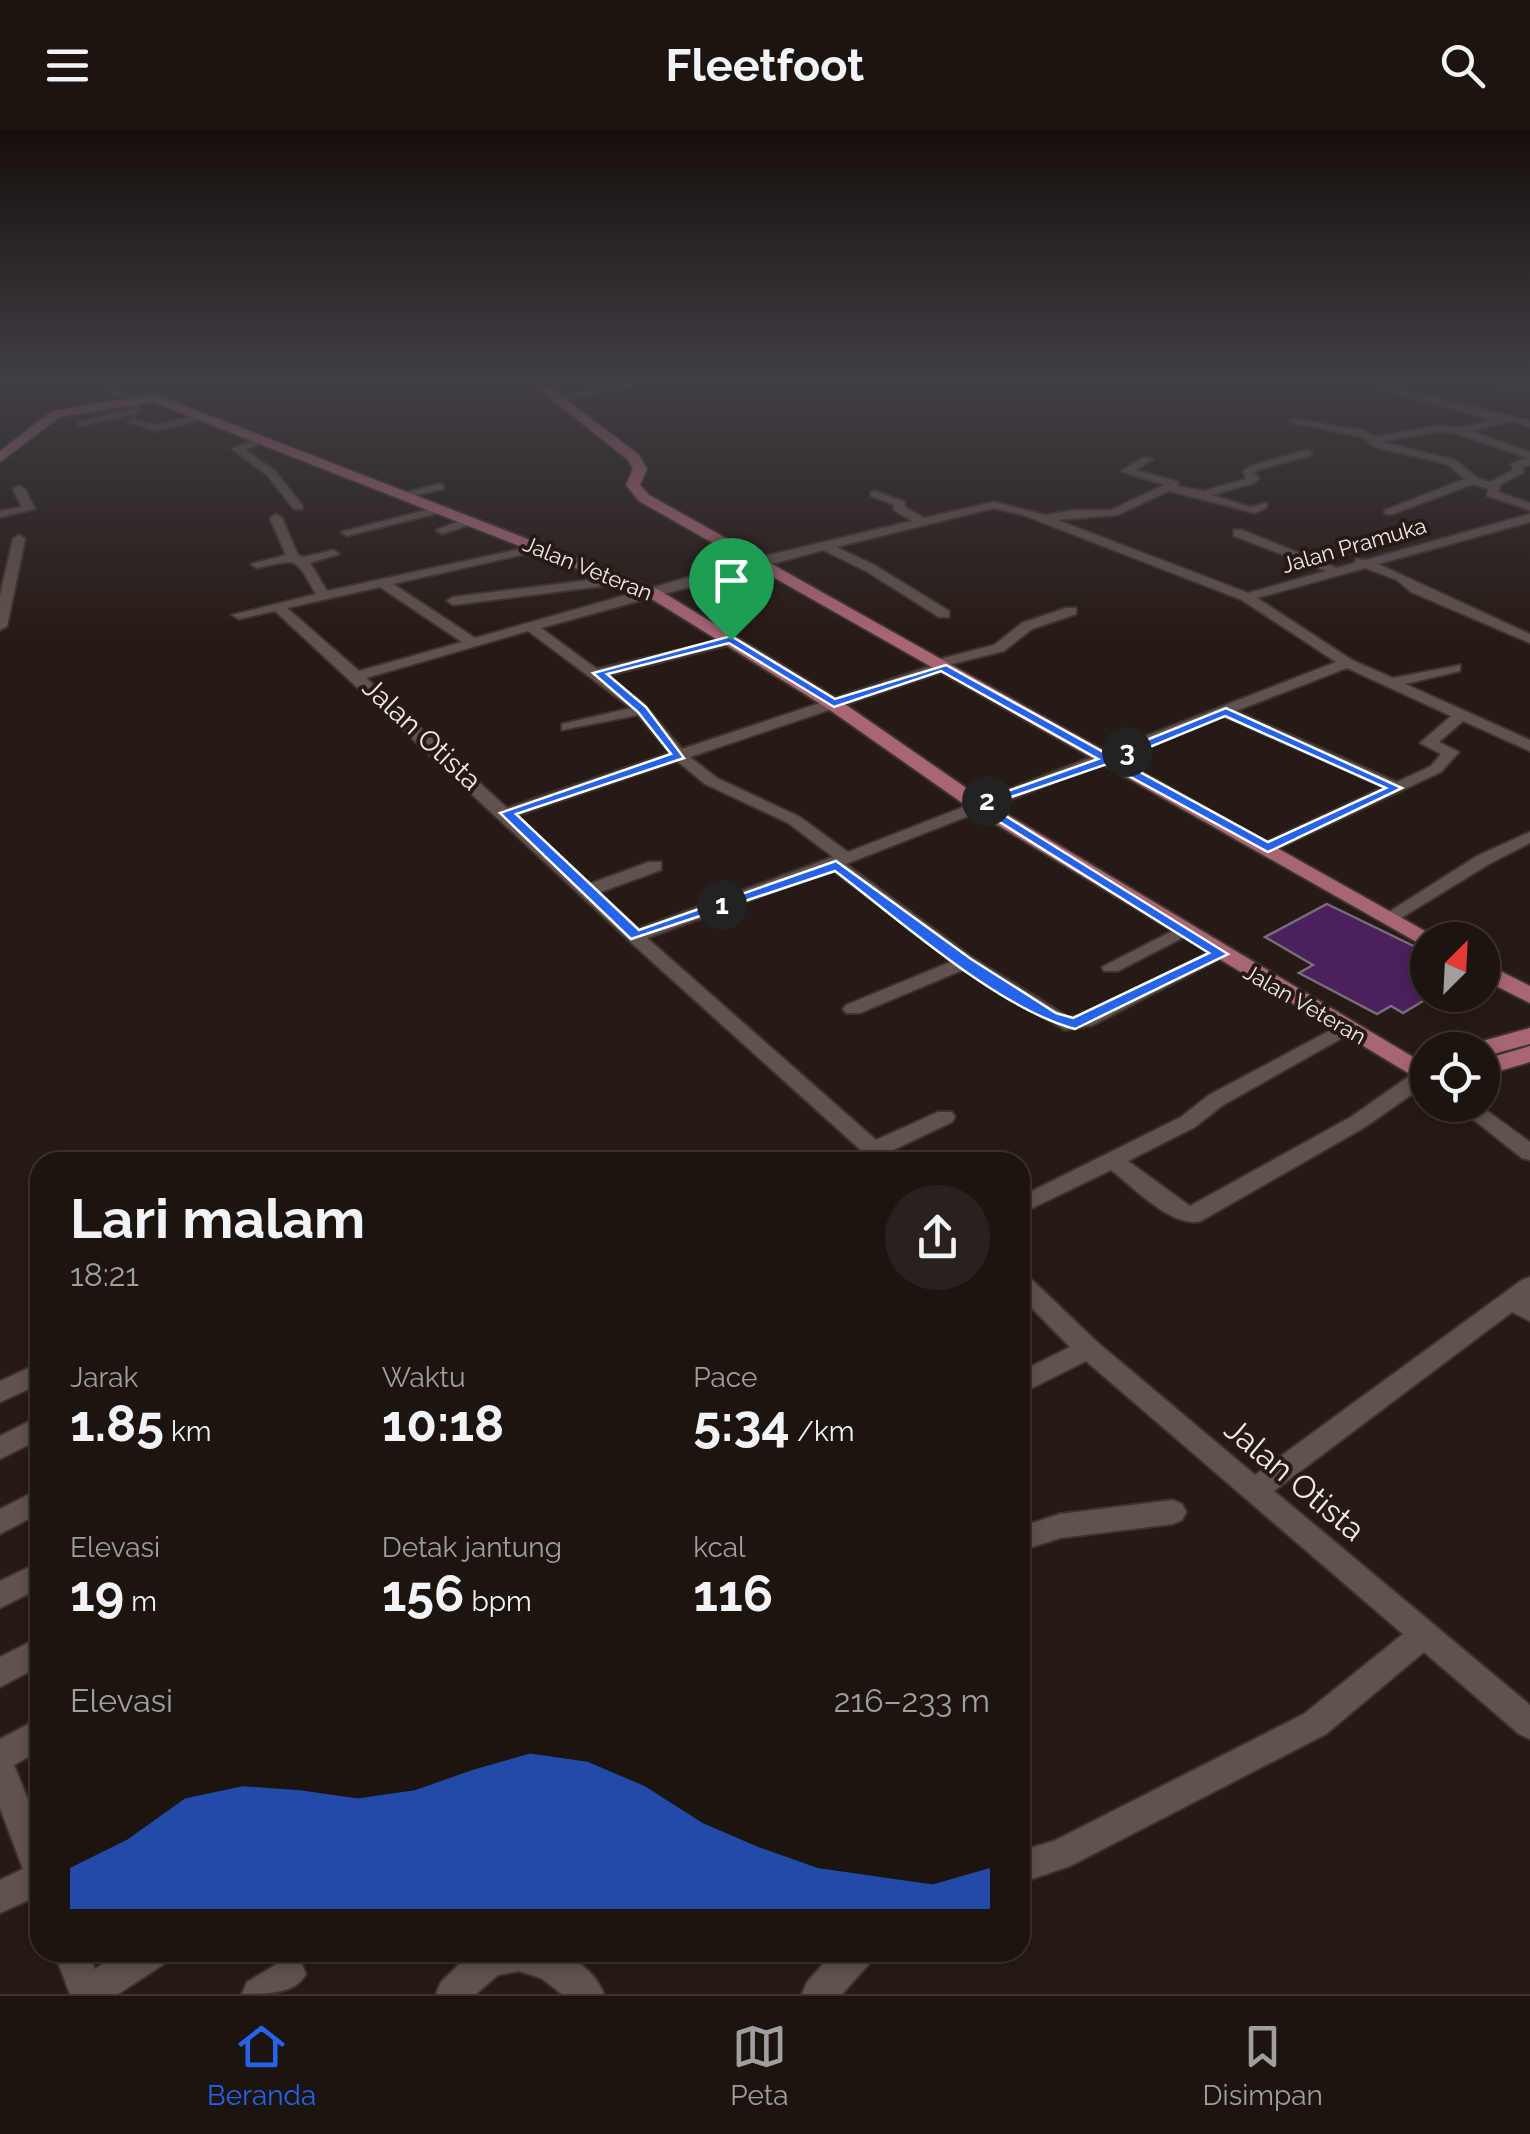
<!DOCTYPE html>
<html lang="id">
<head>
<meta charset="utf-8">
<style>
	:root { --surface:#1c140f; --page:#29211d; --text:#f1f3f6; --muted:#a09e9e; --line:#3a332f; --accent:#2563eb }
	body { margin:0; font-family:Raleway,sans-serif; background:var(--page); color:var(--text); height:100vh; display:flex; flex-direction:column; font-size:38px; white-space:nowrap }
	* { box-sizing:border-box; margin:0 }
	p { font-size:32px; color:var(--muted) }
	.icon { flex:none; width:55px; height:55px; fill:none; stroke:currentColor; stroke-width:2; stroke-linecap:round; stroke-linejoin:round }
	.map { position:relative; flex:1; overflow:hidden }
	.panel { position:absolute; left:30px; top:1022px; width:1000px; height:810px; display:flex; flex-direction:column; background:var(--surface); border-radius:30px; box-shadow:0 5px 15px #0003,0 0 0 2px var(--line) }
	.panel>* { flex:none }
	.needle { width:65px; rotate:24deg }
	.buttons { position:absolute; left:1410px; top:792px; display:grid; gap:20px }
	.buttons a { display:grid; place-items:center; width:90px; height:90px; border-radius:50%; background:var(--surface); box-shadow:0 5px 15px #0003,0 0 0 2px var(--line); font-size:50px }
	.pin { position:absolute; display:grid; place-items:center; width:85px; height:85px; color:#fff; margin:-102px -42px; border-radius:50% 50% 50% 0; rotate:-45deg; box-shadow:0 0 10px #0007 }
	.pin .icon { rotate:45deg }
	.km { position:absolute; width:50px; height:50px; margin:-25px; border-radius:50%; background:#222; color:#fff; font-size:28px; line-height:50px; text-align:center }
	.round { display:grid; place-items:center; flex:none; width:105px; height:105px; border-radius:52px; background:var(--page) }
	.head { display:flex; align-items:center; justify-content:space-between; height:170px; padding:0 40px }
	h1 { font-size:55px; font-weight:700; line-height:75px }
	.figures { display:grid; grid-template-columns:repeat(3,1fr); gap:15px; height:170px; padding:10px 40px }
	.figures div { display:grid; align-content:center }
	.figures b { font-size:50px; font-weight:700 }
	.figures small { font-size:28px; font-weight:400 }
	.figures p { font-size:28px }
	.chart { height:280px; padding:20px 40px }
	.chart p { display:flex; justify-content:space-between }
	.chart svg { width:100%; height:180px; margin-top:10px; fill:var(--accent); opacity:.7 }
	header { display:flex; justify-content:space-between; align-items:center; height:130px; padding:0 40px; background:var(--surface); font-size:45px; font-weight:700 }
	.tabs { display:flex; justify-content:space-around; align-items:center; height:140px; border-top:2px solid var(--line); background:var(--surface); font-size:28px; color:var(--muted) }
	.tabs a { display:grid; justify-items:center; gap:5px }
	.tabs .active { color:var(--accent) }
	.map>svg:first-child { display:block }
	.building { fill:#4a205d; stroke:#766e7b; stroke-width:2.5 }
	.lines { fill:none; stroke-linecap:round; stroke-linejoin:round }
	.minor-casing { stroke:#3c3330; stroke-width:4 }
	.major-casing { stroke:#3c3330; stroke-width:4 }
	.minor { fill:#60524c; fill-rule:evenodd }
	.major { fill:#a86574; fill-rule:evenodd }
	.route { fill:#2563eb; stroke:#fff; stroke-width:2.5; fill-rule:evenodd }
	.labels { text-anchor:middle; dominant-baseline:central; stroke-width:8; stroke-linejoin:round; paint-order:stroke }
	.far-street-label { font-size:22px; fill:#f2eae6; stroke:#261a14 }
	.street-label { font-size:28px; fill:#f2eae6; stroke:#261a14 }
	.near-street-label { font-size:32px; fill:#f2eae6; stroke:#261a14 }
</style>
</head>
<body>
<header><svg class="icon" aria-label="menu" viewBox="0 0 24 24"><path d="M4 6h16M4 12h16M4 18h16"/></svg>Fleetfoot<svg class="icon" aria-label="search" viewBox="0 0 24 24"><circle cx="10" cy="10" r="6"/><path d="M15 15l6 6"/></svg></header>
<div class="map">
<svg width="1530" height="1864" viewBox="0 0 1530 1864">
	<rect width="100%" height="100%" fill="#261a14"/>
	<path class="building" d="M1327,774l101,49v45l-25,15 -12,-7 -14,8 -78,-41 14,-8 -48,-28z"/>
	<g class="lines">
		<defs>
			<g id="minor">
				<path d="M654,248h21l-118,23 -5,-3z"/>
				<path d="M1509,250l4,4 17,2v6l-34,-6z"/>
				<path d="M1380,254l150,37v6l-18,-6 -41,10 59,21v13l-7,2 1,5 -24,13 -2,7 32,11v7l-43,-14 1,-7 -15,-5 -80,30h-8v-4l80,-31 -18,-15 -72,-17 -13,-10 -74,-15 5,-3 72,12 10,6 64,-12 21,3 34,-8 -117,-31zM1439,301l19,3 69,24 -16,6 2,6 -23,12 -13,-4 -22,-18 -74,-18z"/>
				<path d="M109,258l30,9v16l-60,13v-4l51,-13 1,-9 -22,-8z"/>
				<path d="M197,285l4,5 -45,11 -28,-9 5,-3 23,6z"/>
				<path d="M261,307l9,2 -25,11 30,21 27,34v4h-8l-27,-34 -35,-26z"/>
				<path d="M1307,320l5,3 -1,2 -53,15 -4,3 5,5 -5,5 -42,12 38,12 17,-4v4l-12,6 -86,-22 -52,24 -60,5 191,73 78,-22 -92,-35v-6h8l95,38 18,-5 1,-4 10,1 164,-46v8l-152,42 152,70v9l-119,-51 -14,-12 -32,-12 -108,30 95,62 41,18 67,-13v6l-55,13 125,56v11l-67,-30 -24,21 20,10 -18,20 -173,81 -6,-1v-8l122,-57 -161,-71 -377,148 127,94 95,59 13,-1 133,-66h12l3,4 -136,71 -28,5 -100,-61 -105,44h-14l-3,-4 3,-4 107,-44 -121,-91 -185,68 229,202 62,-28h14l3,5 -3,5 -63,30 8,10h-23l-238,-215 -361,-336 -36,8 -7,-4 84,-21c-22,-38 -17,-35 -59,-26l-6,-4 35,-9 -16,-37 6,-4 6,4 16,37 6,2 29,-7 6,4 -29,9 17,28 216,-47v6l-150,34 82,54 278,-79 159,-38 -18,-11v-5l-23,-9v-4l4,-1 30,11v5l19,11 70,-16 51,13 30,-5h36l53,-25 -43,-14 23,-14 9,2 -17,11 42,12v4l26,5 42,-12 -3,-7 7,-6zM994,378l29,7 219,85 94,62 -488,190 -48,-35 -83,-39 -27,-21 257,-87 1,-5 56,-14 28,-22 44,-15v-6h-10l-44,15 -28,22 -62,16 -1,5 -249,83 -39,-46 -37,-27 130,-33v-6l-139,32 -56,-41 282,-78 43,21 73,46h10v-6l-75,-46 -38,-18zM380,457l82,55 -103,29 -72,-63zM528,501l103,77 -69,16v6l76,-15 32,38 -163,55 -141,-130zM1347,538l104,48 -31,27 21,11 -10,12 -34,16 -161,-71zM677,631l28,23 83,39 45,34 -195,72 -40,-36 63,-23v-8h-12l-60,22 -74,-68z"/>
				<path d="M439,354l4,1v4l-36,8 -6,-3z"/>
				<path d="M19,356l6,3 10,20 -35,8v-6l22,-4 -9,-18z"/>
				<path d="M442,376l4,1v4l-99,25 -6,-4z"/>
				<path d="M471,387l4,2v4l-33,11 -6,-4z"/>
				<path d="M19,405l6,4 -18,87 -7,4v-34l13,-57z"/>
				<path d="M623,446l6,4 -2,3 -174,22 -6,-4 6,-4z"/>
				<path d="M1530,702v11l-41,21 -93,57h-12l-3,-4 96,-61z"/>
				<path d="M1182,796l6,1 3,4 -3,4 -70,36h-14l-2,-4z"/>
				<path d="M1344,893l10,6 -3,4 -128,72 -28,22 -67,34 62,45 161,-89 67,-47 10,-1v14l-63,44 -164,94c-28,8 -69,-35 -90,-51l-91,44v-17l161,-80 28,-22z"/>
				<path d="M1455,975h24l51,37v18l-8,-2z"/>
				<path d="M1020,1143l8,3 69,66 158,133 267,-195 8,-3v44l-18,-9 -238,179 256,214v34l-11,-5 -95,-82 -98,82 -256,132 -50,17v-32l34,-10 250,-127 99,-80 -317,-273 -66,33v-22l50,-25 -50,-51z"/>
				<path d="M40,1233v21l-40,18v-21z"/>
				<path d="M40,1286v23l-40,20v-23z"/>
				<path d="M40,1359v24l-40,21v-25z"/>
				<path d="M1173,1370l9,4 4,8 -4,8 -9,4 -113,14 -40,13v-24l40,-13z"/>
				<path d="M40,1432v26l-40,20v-27z"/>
				<path d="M40,1507v29l-40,21v-30z"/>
				<path d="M40,1588v32l-26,15 26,65v65l-40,18v-33l23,-11 -23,-61v-69z"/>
				<path d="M54,1822h34l7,17 26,-17h48l-5,12 -46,30h-48z"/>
				<path d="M472,1822c48,0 109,-13 132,42h-42l-21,-16 -22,-7 -21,4 -22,19h-40l5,-12z"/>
				<path d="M834,1822h40l-5,12 -27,30h-40l5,-12z"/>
				<path d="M289,1827l12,5 5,12c-11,20 -39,20 -64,20l5,-12z"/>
			</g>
			<g id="major">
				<path d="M525,248h13l101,77 8,14 -7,16 9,10 792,445h-13v6l-6,-1 -783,-444 -13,-16 7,-16 -5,-9z"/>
				<path d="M154,264l505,196 180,110 146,101 443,265v19l-457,-276 -144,-101 -180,-112 -494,-194 -93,15 -60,45v-11l52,-40z"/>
				<path d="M1482,832l48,24v17l-48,-24z"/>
				<path d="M1530,898v16l-48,13v-7h-13l3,-6z"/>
				<path d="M1530,916v16l-48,14v-16z"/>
			</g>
		</defs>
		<use href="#minor" class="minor-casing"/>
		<use href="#major" class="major-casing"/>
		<use href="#minor" class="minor"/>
		<use href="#major" class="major"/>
	</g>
	<linearGradient id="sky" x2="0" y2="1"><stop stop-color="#150e0b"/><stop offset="0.49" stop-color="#413e45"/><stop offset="1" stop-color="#413e45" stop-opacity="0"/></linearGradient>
	<rect width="1530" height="509" fill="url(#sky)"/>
	<path class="route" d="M731,506l104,63 111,-34 163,90 117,-47 176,80 -134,64 -161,-88 -119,41 240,149 -153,75c-78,-21 -175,-109 -240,-158l-204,68 -131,-126 171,-59 -33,-42 -45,-39zM729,513l105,64 107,-36 157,88 -127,45 238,149 -136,65 -17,-5 -85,-54 -135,-98 -197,69 -123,-116 168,-56 -38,-51 -39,-33zM1225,586l161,72 -118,54 -150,-82z"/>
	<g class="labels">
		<g class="far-street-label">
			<text transform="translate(1354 415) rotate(-16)">Jalan Pramuka</text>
			<text transform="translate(588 438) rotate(22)">Jalan Veteran</text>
			<text transform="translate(1305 874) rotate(30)">Jalan Veteran</text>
		</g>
		<g class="street-label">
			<text transform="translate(422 604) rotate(43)">Jalan Otista</text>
		</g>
		<g class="near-street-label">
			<text transform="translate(1295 1349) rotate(40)">Jalan Otista</text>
		</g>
	</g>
</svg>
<div class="buttons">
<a><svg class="needle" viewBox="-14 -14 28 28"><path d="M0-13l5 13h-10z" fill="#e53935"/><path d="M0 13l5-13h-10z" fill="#a09e9e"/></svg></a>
<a><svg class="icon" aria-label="locate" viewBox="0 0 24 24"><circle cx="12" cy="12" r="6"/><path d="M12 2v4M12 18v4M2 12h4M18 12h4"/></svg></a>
</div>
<div class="pin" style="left:731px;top:510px;background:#1e9e55"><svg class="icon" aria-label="arrive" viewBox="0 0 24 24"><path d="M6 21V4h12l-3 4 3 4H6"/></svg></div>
<b class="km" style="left:722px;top:775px">1</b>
<b class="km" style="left:987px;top:671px">2</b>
<b class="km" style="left:1127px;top:622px">3</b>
<section class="panel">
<div class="head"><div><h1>Lari malam</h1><p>18:21</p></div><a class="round"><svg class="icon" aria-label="share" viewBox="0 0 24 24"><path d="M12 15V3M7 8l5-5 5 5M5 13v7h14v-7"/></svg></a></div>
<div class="figures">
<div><p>Jarak</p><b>1.85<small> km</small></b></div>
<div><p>Waktu</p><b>10:18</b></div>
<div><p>Pace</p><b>5:34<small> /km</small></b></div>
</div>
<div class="figures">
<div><p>Elevasi</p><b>19<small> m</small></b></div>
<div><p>Detak jantung</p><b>156<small> bpm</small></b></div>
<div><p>kcal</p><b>116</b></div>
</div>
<div class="chart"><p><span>Elevasi</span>216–233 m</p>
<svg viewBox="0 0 160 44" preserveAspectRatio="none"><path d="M0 44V34L10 27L20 17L30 14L40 15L50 17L60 15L70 10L80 6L90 8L100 14L110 23L120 29L130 34L140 36L150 38L160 34V44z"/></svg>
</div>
</section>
</div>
<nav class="tabs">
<a class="active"><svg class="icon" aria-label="home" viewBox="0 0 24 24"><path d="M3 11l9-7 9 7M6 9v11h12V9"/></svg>Beranda</a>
<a><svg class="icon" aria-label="map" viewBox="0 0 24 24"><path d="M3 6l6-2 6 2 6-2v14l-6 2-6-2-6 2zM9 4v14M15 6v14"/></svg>Peta</a>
<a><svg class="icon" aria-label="saved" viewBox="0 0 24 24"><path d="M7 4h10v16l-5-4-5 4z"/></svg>Disimpan</a>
</nav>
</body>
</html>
